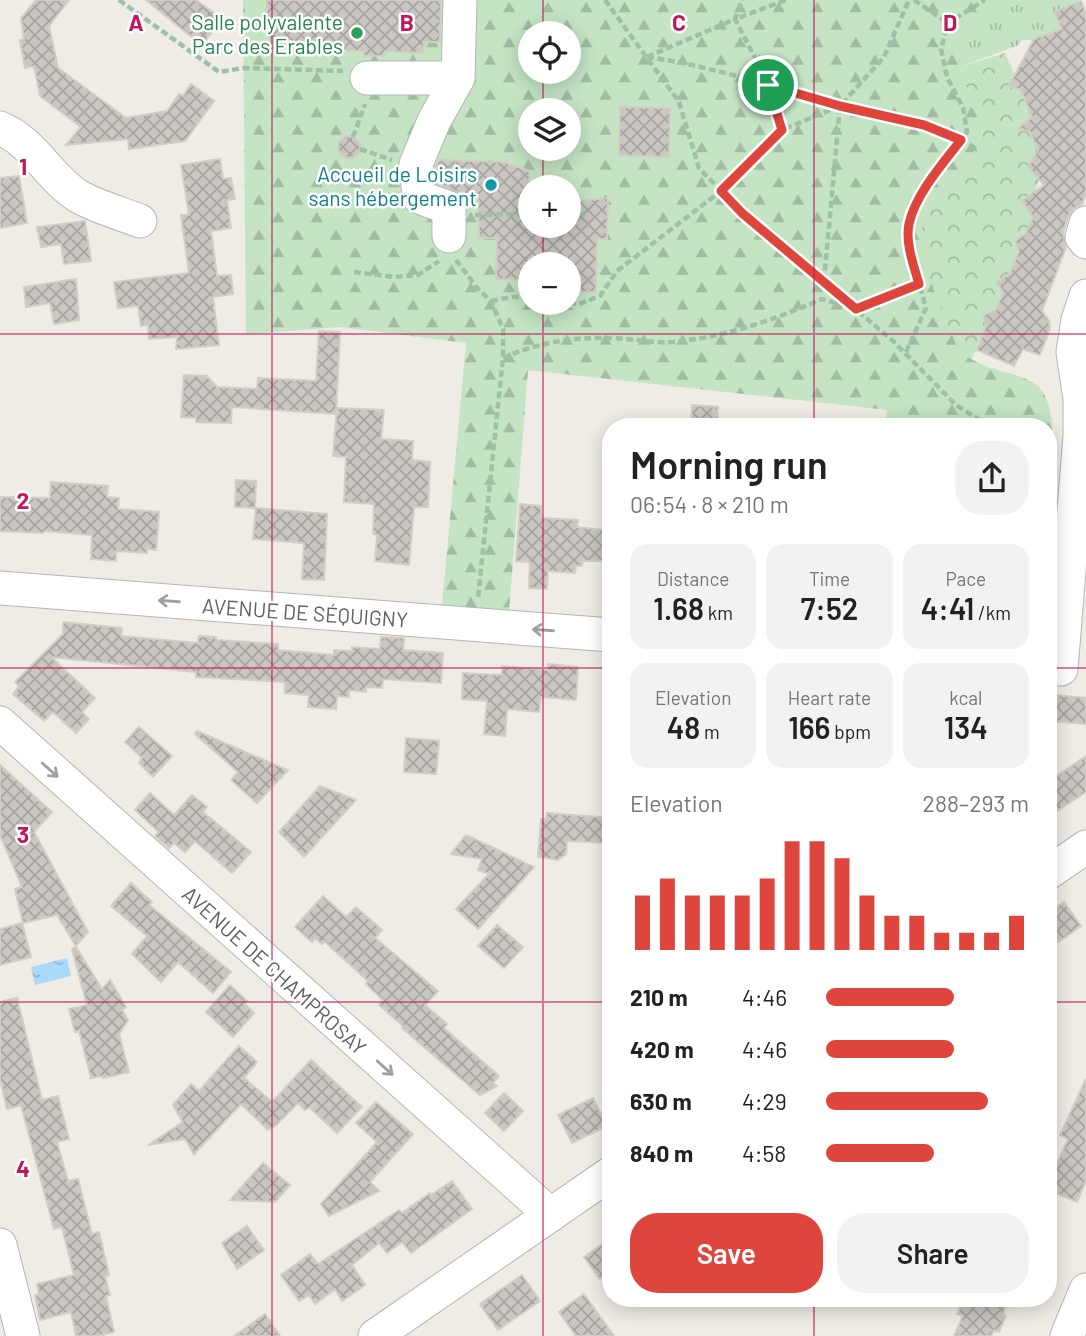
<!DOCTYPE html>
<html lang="en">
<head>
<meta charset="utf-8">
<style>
	:root { --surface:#fff; --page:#f2f2f2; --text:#222; --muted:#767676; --accent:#dd453d }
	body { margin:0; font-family:Barlow,sans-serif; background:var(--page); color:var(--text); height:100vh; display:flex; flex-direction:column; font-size:26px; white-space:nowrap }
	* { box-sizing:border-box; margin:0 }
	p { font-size:23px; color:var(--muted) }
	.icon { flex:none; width:38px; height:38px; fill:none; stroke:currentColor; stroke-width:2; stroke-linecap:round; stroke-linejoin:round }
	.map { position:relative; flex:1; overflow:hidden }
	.panel { position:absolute; left:602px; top:418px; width:455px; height:889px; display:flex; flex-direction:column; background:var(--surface); border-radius:28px; box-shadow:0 4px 18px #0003 }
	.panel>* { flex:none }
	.fabs { position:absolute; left:518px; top:21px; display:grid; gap:14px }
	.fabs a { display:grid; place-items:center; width:63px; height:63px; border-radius:50%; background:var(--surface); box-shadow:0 4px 18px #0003; font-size:35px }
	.pin { position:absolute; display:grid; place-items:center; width:60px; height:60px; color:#fff; margin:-30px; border:4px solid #fff; border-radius:50%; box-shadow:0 2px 7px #0007 }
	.round { display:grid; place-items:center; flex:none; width:74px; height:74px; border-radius:28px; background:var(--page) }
	.overview { display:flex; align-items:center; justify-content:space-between; height:119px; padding:0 28px }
	h1 { font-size:38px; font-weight:600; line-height:52px }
	.figures { display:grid; grid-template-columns:repeat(3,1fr); gap:10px; height:119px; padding:7px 28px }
	.figures div { display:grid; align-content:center; border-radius:18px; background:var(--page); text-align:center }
	.figures b { font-size:30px; font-weight:600 }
	.figures small { font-size:19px; font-weight:400 }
	.figures p { font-size:19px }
	.chart { height:196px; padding:14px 28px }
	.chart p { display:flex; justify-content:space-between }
	.chart svg { width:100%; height:126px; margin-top:7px; stroke:var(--accent); stroke-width:6 }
	.cta { display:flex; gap:14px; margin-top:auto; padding:14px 28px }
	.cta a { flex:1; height:80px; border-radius:28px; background:var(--accent); color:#fff; font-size:28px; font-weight:600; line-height:80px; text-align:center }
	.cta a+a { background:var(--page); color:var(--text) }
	ul { padding:0 28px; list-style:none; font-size:23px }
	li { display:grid; grid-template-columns:112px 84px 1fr; align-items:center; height:52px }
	li i { height:18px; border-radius:9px; background:var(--accent) }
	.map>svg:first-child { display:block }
	.grass { fill:url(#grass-tufts) }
	.forest { fill:url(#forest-firs); fill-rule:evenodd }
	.park { fill:url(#park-crowns) }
	.water { fill:url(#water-ripples) }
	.building { fill:url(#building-cross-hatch); stroke:#d3cec4; stroke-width:2 }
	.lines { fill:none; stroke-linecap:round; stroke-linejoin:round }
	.minor-casing { stroke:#b3b6b9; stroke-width:35 }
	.path { stroke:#9cc2a7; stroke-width:4.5; stroke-dasharray:7 3.5; stroke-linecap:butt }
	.minor { stroke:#fff; stroke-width:33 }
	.oneway { stroke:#9ea0a3 }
	.route-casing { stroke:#fff; stroke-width:14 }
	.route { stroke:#dd453d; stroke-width:9 }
	.grid { fill:none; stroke:#c2185b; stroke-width:2; stroke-opacity:0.55 }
	.leisure-dot { fill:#2e9e5b; stroke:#fff; stroke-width:2.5 }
	.culture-dot { fill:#0f9aa8; stroke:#fff; stroke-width:2.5 }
	.labels { text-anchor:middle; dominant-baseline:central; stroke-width:5; stroke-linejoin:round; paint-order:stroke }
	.leisure-label { font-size:21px; fill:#27864d; stroke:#fff; text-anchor:end }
	.culture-label { font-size:21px; fill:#0d838f; stroke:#fff; text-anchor:end }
	.street-label { font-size:21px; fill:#5d6165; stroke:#fff }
	.grid-label { font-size:23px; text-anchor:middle; font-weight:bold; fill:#c2185b; stroke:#fff; stroke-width:5; stroke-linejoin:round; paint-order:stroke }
</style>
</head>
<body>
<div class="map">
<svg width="1086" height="1336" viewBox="0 0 1086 1336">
	<defs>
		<pattern id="grass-tufts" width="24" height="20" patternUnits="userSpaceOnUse" patternTransform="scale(1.75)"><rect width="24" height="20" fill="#c4e4c4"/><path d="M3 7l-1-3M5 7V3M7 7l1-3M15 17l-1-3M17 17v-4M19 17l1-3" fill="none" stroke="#a2bca3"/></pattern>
		<pattern id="forest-firs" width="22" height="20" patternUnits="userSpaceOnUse" patternTransform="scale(1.75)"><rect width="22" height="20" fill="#c4e4c4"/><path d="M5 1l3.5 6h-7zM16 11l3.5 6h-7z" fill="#a2bca3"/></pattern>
		<pattern id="park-crowns" width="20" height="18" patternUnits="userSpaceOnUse" patternTransform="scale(1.75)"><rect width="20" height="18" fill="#c4e4c4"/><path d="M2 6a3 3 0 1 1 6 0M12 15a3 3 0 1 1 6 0" fill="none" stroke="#a2bca3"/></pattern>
		<pattern id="water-ripples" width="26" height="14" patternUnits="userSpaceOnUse" patternTransform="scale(1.75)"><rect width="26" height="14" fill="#abd9f9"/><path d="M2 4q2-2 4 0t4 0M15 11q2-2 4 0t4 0" fill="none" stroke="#8eb3cd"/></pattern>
		<pattern id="building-cross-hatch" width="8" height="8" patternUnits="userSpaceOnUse" patternTransform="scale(1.75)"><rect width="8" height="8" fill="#cac7c2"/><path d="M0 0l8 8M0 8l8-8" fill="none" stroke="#a7a5a1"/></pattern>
	</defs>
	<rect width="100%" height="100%" fill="#eeece5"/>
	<path class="grass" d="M1014,0h68l-28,12 13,30 -33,4 -3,-6h-9l-3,5 -59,22 -5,-28 10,-16z"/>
	<path class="forest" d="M243,0h771l-49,23 -10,16 7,41 15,23 6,27 -7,19 -48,54 31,149c9,5 19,11 29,15 14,5 40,9 51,20 17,19 14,57 11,80h-2v-40h-162l1,-17 -359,-40 -19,242 -67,-6 24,-263 -125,-16 -95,7zM530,33h39v39h-39zM530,110h39v39h-39zM530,187h39v39h-39zM530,264h39v39h-39z"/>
	<path class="park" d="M1005,53l11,25 -5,4 1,4 8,2 13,31 -3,13 11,25 -10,5 -1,8 11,6 -9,21 3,15 -10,26 -9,3 4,7 -13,31 -8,7 5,4 -10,24 -9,4 2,5 -15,36 -13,-7 -27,-67 -13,-42 9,-40 48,-54 7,-19 -6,-27 -15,-23 -2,-13z"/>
	<path class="water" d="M67,958l4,18 -36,9 -4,-18z"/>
	<g class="building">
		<path d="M36,0h33l-20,26 9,42 68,50 41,-7 12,-17 4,2 8,-12 23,17 -29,40 -56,8 -1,-10 -62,6 15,-18 -41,-31 -6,-30 -9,2 -5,-28 4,-1 -3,-21z"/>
		<path d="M146,0h50l26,19 -17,22 -8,-6 -3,4z"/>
		<path d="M267,0h174l-1,42h-16l-1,11 -38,-2 -1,5h-20v-5l-95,-2 1,-26h-4z"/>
		<path d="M1081,1l5,12v180l-4,11 -9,5 -5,8 -5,15 3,15 -24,64 7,10 1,8 -10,26 -17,-6 -9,17 -37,-16 9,-24 -2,-11 12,-5 7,-18 -6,-10 13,-9 9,-22 -4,-11 11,-6 7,-17 -11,-16 22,-16 -16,-18 10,-17 -8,-18 -11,-4 13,-11 -11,-27 -12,-4 25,-47 28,-10 -8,-17z"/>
		<path d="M620,107l50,1 -1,49 -50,-2z"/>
		<circle cx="349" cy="147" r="11"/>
		<path d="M220,159l3,20 8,-1 4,21 -8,1 4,28 -20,3 6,45 14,-1 2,19 -20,3 6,48 -43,4 1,-12 -28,2 -1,-14 -7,1 -3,-20 -20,2 -4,-26 75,-9 -8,-58h8l-8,-50z"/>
		<path d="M439,160l65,2 25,9 1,55h39v-24l39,-4 -1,41h-10l-1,53h-20v-12h-7v-16h-39v16l-34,-1 1,-41h-18l-1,-43 -17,-1 -24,-11 -1,-16z"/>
		<path d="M19,176l8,47 -27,5v-50z"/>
		<path d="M85,221l6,40 -27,3 -3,-20 -20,3 -4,-20z"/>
		<path d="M76,279l3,41 -25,4 -4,-21 -24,4 -2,-20z"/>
		<path d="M319,331l21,1 -4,82 -104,-7 -1,16 -35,-1v-4l-15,-1 3,-42 23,1 10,11 40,2 1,-11 58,3z"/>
		<path d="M692,405l26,2 -1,20h-26z"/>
		<path d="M337,408l47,2 -3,29 32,2 -1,19 18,2 -2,45h-14l-5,58 -34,-4 2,-26 -4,-1 1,-30 -30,-2 2,-45 -13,-1z"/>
		<path d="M236,480l20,1 -1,27 -20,-1z"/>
		<path d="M51,482l57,4 -1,11 12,1 -1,11 41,3 -3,38 -9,-1v4l-31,-2v10l-25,-2 1,-24 -47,-4 -2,2 -43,-2v-34l50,1z"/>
		<path d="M520,504l21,2v12l37,2 -1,7 34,4v30h-28l-1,5h-6l-1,7 -27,-2 -1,18 -18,-1 1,-26 -14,-1z"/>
		<path d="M256,508l71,6 -3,66 -22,-1 2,-36 -51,-4z"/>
		<path d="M63,622l59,6 -1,8 77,7 1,-7 17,1v3l62,4v6l56,5v-5l18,1v-4l28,2 1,-12 23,1 -1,12 40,3 -2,30 -58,-4 -1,9 -16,-1v5l-17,-2v7l-12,-1 -1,13 -28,-2 1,-12 -24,-2v-11l-89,-5v-5l-145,-15 44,41 -13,14 7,7 -13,14 -23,-21 -9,9 -31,-27 6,-8 -4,-4 48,-48z"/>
		<path d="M548,664l30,3 -2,33 -35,-3 -2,15 -32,-3 -2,27 -21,-2 3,-33 -25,-2 1,-26 39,2v-9l46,4z"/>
		<path d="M1055,695l31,3v26l-33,-3z"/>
		<path d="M139,727l33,29 -19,21 -14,-14 3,-5 -17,-16z"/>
		<path d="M197,731l55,24 36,15 -31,33 -26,-23 7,-8 -43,-38z"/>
		<path d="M406,738l33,3 -3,33 -32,-2z"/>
		<path d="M1086,756v36l-38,25v-35z"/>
		<path d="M0,765l52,47 -18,20 54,100 -12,14 -19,-31 -34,8 -8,-34 7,-2 -22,-52z"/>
		<path d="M320,786l36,14 -52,57 -25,-25z"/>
		<path d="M150,793l24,22 18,-20 15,12 -4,5 48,40 -19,21 -37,-32 -10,11 -11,-9 -5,5 -14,-12 4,-4 -24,-22z"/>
		<path d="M547,813l64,5v25l-44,-2 -1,13 -8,6 -20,-3 3,-38h5z"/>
		<path d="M466,835l68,32 -56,62 -22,-20 33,-35 -11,-4 4,-11 -31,-5z"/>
		<path d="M131,883l21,19 -3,3 82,67 -18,21 -35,-31 -17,20 -29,-28 15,-18 -36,-30z"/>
		<path d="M323,896l23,21 10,-10 26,23 -7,8 63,53 -13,14 22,19 -3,4 55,48 -6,7 4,3 -17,9 -78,-67 1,-2 -24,-21 4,-5 -17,-16 2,-3 -44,-40 -2,3 -7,-6 -3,4 -17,-15z"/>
		<path d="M1064,902l17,24 -23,16 -10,-14v-15z"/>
		<path d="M22,923l9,34 -31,8v-36z"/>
		<path d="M497,925l26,22 -19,21 -26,-22z"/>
		<path d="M76,947l26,42 8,-9 16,27 -4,3 6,10 -9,14 10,38 -26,6 -1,-2 -11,2 -12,-47 -4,1 -6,-23 18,-4 -15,-56z"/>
		<path d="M230,985l17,16 -2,3 9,9 -21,24 -27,-25z"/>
		<path d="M17,998l25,102 16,-4 11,43 -12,3 11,39 10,-2 14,55 7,-2 10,43 -4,1 5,19 -4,1 8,36 -16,4h-22l-5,-24 -31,8 -5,-25 4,-1 -2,-10 37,-9 -12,-48 -8,2 -33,-124 -14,4 -7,-31v-76z"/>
		<path d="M239,1046l18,16 -13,16 27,23 4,-2 36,-39 51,47 -25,26 -26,-24 6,-6 -12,7 -7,-7 -22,22 -8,5 -27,-26 -47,50 -9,-15 -37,6 35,-23 -10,-17 18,-21 8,7z"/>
		<path d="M1086,1079v102l-9,21 -29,-12v-7l20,-44 -8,-4z"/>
		<path d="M504,1093l19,18 -19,20 -19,-18z"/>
		<path d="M593,1098l14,28 -35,17 -14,-28z"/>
		<path d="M376,1102l37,32 -43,48 9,9 -50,25 -8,-12 56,-62 -21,-19z"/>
		<path d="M263,1163l27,22 -15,17 -45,-2z"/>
		<path d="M452,1181l20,28 -61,44 -9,-11 -15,11 -8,-10 -27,22 13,20 -23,16 -7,-12 -20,15 -6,-9 -10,6 -18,-26 29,-21 8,10 81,-54 3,3 28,-20 1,2z"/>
		<path d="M247,1226l17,24 -27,19 -15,-26z"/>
		<path d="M611,1238v33l-11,8 -16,-22z"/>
		<path d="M522,1275l18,26 -42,29 -18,-26z"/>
		<path d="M584,1294l30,42h-38l-17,-24z"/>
		<path d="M964,1298h45l-6,16 3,2 -7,16 -5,-2 -3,6h-37l9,-20 -6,-2z"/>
		<path d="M265,1314l15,22h-46z"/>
	</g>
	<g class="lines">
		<defs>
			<g id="minor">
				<path d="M367,78h91"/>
				<path d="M0,128c35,15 48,49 78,68 19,11 42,17 62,25"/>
				<path d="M1086,223l-4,14 4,5"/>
				<path d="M449,236v-28l-30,-11 -3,-33 18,-43 24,-43 2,-78"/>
				<path d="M0,588l611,47"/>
				<path d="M1061,669l19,-233v-37l-7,-47 5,-32 8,-24"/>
				<path d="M0,723l551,492"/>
				<path d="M1048,873l38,-26"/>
				<path d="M0,1245l23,91"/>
				<path d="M375,1336l236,-163"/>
				<path d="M1067,1336l19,-46"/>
			</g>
		</defs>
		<use href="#minor" class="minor-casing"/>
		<g class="path">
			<path d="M119,0l100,72 25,-4 99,3"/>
			<path d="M605,0l74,102 20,66 43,45 150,127 64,65 35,22"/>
			<path d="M914,0l34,23"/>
			<path d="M647,57c66,9 129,31 192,49 10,3 21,3 32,5 36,8 73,18 105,38"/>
			<path d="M647,57l88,-38 7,-19"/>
			<path d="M782,130l-13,-45 -34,-66 51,-19"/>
			<path d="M353,137l12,-33"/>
			<path d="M360,149l32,11"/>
			<path d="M569,214h16"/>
			<path d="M475,215l55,-1"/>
			<path d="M456,260l22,29 13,12 12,28v29l-25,240"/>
			<path d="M354,272l41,5 23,-2 21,-14"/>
			<path d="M824,281l16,-175"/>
			<path d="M491,301l21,-4 18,1"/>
			<path d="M569,303l10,1 21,-8 17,-25 104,-80 61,-61 58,-24 44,-49 25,-57"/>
			<path d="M906,352l20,-44 -16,-56 -2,-27 17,-38 42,-55 -4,-24 -16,-31 -6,-28 7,-26 37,-23"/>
			<path d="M503,358c36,-16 71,-21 110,-20 20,1 40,5 60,4 52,-5 101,-22 149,-43l34,10 63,-25"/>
		</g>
		<use href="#minor" class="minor"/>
	</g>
	<defs><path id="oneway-shaft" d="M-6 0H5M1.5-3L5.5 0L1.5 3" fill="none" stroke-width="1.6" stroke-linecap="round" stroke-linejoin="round" transform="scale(1.75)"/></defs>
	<g class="oneway">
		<use href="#oneway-shaft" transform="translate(169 601) rotate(-176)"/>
		<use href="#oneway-shaft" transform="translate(543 630) rotate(-176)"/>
		<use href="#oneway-shaft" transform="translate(50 770) rotate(42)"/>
		<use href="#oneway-shaft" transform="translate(385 1068) rotate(42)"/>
	</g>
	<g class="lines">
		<defs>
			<path id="route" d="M768,85l72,21 84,19 37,15c-18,23 -46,55 -52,84 -4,19 5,42 10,60l-63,25 -114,-96 -21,-22 61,-61z"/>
		</defs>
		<use href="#route" class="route-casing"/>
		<use href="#route" class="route"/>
	</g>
	<path class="grid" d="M272,0v1336M543,0v33M814,0v427M543,72v38M543,149v38M543,226v38M543,303v1033M0,334h1086M0,668h611M1048,668h38M0,1002h611M1048,1002h38M814,1298v38"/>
	<circle class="leisure-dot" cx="357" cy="33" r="7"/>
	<circle class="culture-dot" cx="491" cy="185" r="7"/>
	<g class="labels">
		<g class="leisure-label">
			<text x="343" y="21">Salle polyvalente<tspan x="343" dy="24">Parc des Erables</tspan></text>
		</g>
		<g class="culture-label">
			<text x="477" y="173">Accueil de Loisirs<tspan x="477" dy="24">sans hébergement</tspan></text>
		</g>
		<g class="street-label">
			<text transform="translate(305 612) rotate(4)">AVENUE DE SÉQUIGNY</text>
			<text transform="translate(275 970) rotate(42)">AVENUE DE CHAMPROSAY</text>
		</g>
	</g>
	<g class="grid-label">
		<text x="136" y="31">A</text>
		<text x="407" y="31">B</text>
		<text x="679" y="31">C</text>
		<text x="950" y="31">D</text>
		<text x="23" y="175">1</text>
		<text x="23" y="509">2</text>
		<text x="23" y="843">3</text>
		<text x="23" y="1177">4</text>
	</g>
</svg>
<div class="fabs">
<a><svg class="icon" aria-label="locate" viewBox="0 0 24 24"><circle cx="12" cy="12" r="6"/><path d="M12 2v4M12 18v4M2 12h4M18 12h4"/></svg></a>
<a><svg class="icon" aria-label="layers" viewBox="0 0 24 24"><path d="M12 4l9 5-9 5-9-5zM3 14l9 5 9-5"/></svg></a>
<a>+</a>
<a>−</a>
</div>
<div class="pin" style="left:768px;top:85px;background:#1e9e55"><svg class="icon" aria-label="arrive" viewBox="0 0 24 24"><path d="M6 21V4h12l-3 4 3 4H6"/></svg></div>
<section class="panel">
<div class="overview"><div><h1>Morning run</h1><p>06:54 · 8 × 210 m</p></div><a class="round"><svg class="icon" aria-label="share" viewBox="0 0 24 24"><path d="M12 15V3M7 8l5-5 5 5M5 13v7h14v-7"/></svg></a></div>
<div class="figures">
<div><p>Distance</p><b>1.68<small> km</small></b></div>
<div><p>Time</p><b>7:52</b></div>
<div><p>Pace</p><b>4:41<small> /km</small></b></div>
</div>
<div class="figures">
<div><p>Elevation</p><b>48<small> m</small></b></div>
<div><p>Heart rate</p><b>166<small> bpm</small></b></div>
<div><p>kcal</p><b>134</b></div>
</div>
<div class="chart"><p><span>Elevation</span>288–293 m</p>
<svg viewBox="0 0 160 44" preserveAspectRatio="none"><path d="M5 44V25M15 44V19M25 44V25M35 44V25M45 44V25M55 44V19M65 44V6M75 44V6M85 44V12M95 44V25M105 44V32M115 44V32M125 44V38M135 44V38M145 44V38M155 44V32"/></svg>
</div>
<ul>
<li><b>210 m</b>4:46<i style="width:63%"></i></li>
<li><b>420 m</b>4:46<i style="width:63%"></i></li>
<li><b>630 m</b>4:29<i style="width:80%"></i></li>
<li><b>840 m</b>4:58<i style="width:53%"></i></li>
</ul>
<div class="cta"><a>Save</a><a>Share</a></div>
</section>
</div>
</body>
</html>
